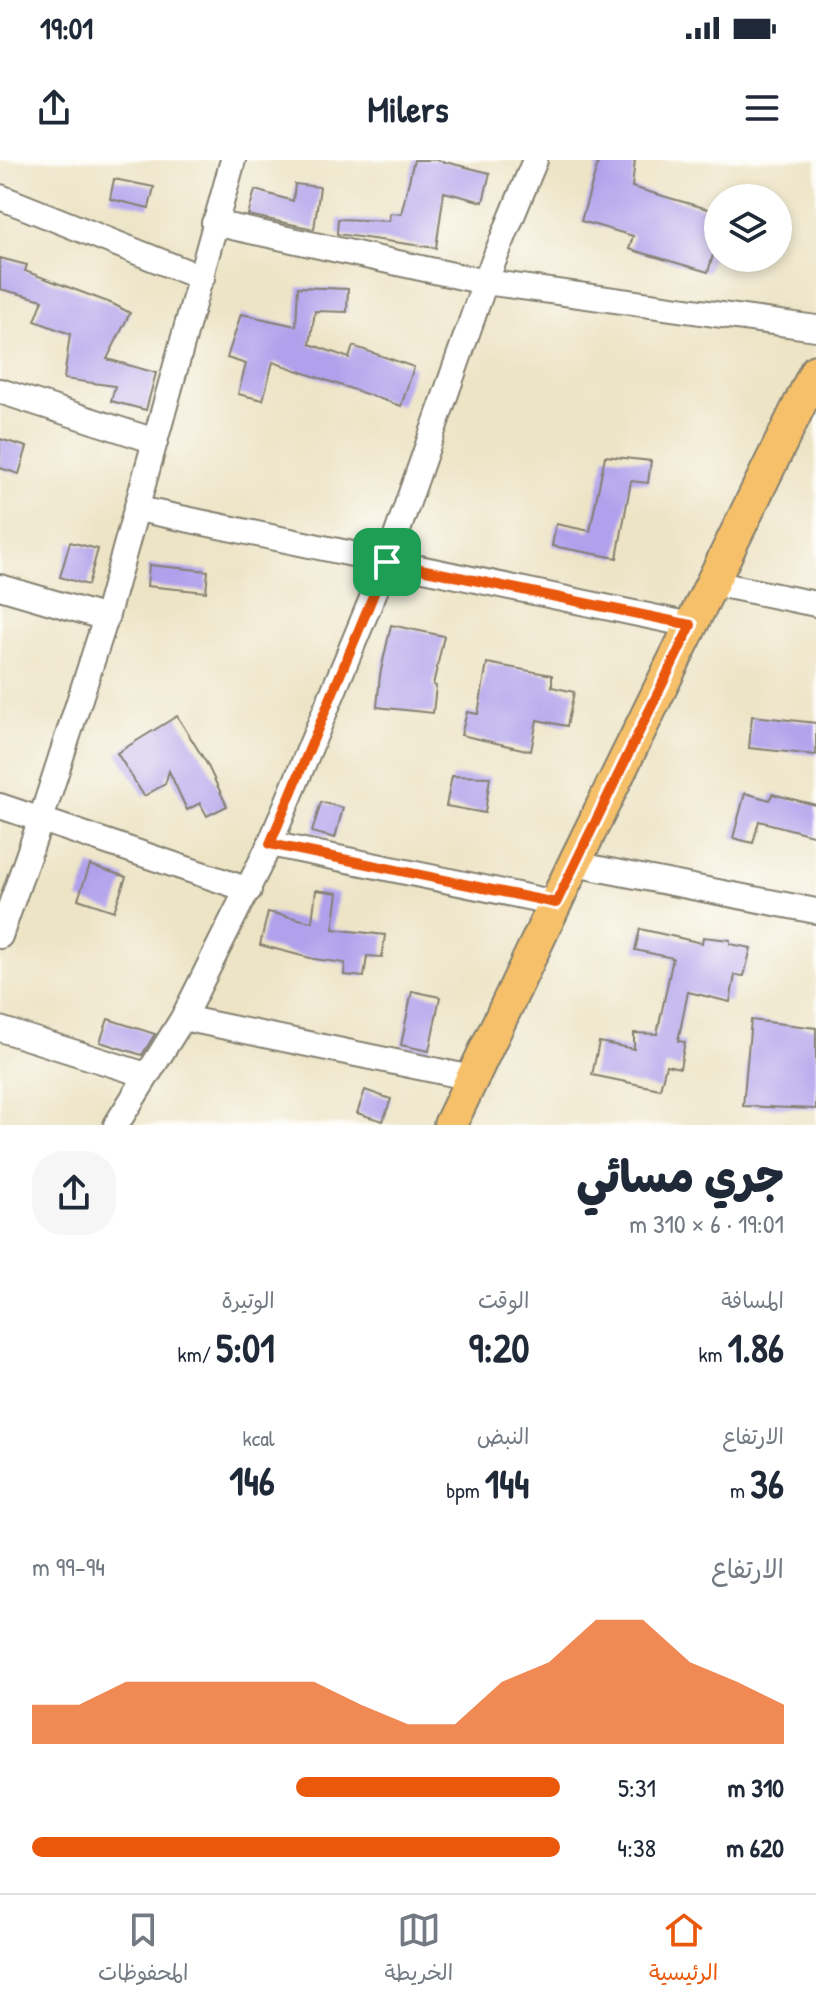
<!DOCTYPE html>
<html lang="ar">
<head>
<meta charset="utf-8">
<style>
	:root { --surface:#fff; --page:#f6f6f7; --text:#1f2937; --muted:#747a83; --line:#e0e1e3; --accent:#ea580c }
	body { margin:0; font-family:"Patrick Hand","Playpen Sans Arabic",sans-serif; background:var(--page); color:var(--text); direction:rtl; height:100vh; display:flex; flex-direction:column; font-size:30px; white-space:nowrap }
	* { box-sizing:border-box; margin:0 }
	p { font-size:26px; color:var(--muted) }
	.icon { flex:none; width:44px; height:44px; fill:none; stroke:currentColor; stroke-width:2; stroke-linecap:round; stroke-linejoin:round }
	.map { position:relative; height:965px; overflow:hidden; direction:ltr }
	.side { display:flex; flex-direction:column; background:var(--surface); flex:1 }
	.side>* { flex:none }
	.buttons { position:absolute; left:704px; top:24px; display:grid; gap:16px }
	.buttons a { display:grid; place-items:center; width:88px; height:88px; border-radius:50%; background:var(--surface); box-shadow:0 4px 12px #0003; font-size:40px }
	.pin { position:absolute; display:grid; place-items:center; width:68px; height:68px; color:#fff; margin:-34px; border-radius:16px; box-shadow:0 4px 12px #0006 }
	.round { display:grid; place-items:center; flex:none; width:84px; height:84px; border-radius:32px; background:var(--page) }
	.headline { display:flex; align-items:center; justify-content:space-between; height:136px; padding:0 32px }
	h1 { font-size:44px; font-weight:800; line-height:60px }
	.metrics { display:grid; grid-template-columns:repeat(3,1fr); gap:12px; height:136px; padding:8px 32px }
	.metrics div { display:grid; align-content:center }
	.metrics b { font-size:40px; font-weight:800 }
	.metrics small { font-size:22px; font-weight:400 }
	.metrics p { font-size:22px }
	.chart { height:224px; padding:16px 32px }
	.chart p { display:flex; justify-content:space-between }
	.chart svg { width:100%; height:144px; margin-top:8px; fill:var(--accent); opacity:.7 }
	ul { padding:0 32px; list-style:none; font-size:26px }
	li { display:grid; grid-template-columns:128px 96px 1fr; align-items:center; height:60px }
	li i { height:20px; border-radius:10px; background:var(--accent) }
	.status { display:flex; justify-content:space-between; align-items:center; height:56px; padding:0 40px; background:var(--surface); direction:ltr }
	.status svg { height:22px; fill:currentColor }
	header { display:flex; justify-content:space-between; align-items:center; height:104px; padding:0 32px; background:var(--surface); font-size:36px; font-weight:800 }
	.tabs { display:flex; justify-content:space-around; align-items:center; height:112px; border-top:2px solid var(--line); background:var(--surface); font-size:22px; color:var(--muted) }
	.tabs a { display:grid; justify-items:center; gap:4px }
	.tabs .active { color:var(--accent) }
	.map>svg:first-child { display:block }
	.building { fill:#b1a1ec }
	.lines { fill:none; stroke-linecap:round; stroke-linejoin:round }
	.minor-casing { stroke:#848071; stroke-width:28 }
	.major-casing { stroke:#848071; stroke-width:36 }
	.minor { stroke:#fff; stroke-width:24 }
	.major { stroke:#f6c06b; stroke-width:32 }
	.route-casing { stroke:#fff; stroke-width:16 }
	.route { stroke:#ea580c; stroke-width:10 }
</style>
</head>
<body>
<div class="status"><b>19:01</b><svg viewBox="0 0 49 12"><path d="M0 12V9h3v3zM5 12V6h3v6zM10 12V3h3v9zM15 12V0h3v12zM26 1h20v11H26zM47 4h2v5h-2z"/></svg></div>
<header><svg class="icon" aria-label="menu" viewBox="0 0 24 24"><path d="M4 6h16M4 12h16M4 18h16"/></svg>Milers<svg class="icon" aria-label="share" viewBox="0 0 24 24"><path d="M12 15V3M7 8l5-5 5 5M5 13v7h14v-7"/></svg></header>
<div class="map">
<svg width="816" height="965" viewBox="0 0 816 965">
	<rect width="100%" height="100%" fill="#fdfcf7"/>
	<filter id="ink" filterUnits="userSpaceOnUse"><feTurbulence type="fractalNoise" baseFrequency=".0125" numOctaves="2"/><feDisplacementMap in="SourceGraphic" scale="16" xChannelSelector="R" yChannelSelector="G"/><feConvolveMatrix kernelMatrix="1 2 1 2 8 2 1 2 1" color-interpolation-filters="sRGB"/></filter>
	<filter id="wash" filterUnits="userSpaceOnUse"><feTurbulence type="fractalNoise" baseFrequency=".006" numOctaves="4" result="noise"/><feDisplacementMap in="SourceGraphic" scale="32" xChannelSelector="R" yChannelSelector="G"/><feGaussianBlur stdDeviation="1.8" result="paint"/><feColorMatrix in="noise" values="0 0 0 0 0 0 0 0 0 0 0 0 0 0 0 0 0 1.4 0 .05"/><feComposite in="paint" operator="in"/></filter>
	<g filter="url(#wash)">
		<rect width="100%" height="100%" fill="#ede4c6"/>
		<g id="blocks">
			<g class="building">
				<path d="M414,0h23l53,13 -7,29 -39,-10 -8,56 -99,-14 1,-15 51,2 1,-8 11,1z"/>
				<path d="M599,0h36l-3,27 86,25v26l-10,34 -79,-23 4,-13 -52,-15z"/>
				<path d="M114,19l40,8 -5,21 -39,-9z"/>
				<path d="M295,24l25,3 -6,42 -66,-14 7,-25 38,11z"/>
				<path d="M0,98l27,7 -2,6 88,33 17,9 -23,46 49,14 -10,37 -35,-9 4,-15 -51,-7 6,-45 -35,-13 8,-21 -43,-11z"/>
				<path d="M298,127l50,2 -1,23 -32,-1 -5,33 39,14 4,-12 61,21 -13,39 -128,-44 -10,38 -25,-6 8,-30 -19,-6 14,-44 55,12z"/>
				<path d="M0,279l27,8 -8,27 -19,-6z"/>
				<path d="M605,296l46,5 -3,22 -17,-2 -14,77 -65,-12 4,-22 34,7z"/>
				<path d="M70,382l28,7 -10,36 -28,-8z"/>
				<path d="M149,405l59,6 -2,21 -59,-6z"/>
				<path d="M391,465l53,11 -11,49 3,1 -3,27 -56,-6 3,-32z"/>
				<path d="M487,503l65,12v12l22,5 -7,34 -30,-6 -6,31 -70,-16 6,-23 11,2z"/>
				<path d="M177,556l30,48 20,42 -20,10 -7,-13 -13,7 -18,-39 -4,13 -21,12 -27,-43z"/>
				<path d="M752,556l64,7v32l-67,-7z"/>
				<path d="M452,616l38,1 -5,36 -39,-7z"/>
				<path d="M745,633l25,7 2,-6 44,11v31l-57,-15 -6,22 -20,-5z"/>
				<path d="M321,642l22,6 -8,30 -23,-6z"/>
				<path d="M90,705l36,12 -12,34 -36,-12z"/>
				<path d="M316,730l22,3 -5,36 52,6 -3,22 -15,-1 -3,21 -20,-2 1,-12 -31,-4 -54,-14 8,-33 44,10z"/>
				<path d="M640,769l62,14 1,-6 27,3v4l21,4 -7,28 -9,-1 -5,27 -42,-10 -10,49 7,1 -5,26 -14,-3 -6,24 -68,-14 7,-33 35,7v-16l23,1 16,-76 -38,-8z"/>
				<path d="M412,831l28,6 -11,54 -28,-6z"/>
				<path d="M108,859l47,15 -13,21 -42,-13z"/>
				<path d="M751,860l65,8v81l-73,-3z"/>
				<path d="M365,930l26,9 -8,22 -26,-8z"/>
			</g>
		</g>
	</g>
	<g filter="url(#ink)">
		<use href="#blocks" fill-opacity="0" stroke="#848071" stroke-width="2"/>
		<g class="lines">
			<defs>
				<g id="minor">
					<path d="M0,37l202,81"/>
					<path d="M214,63l271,59 331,46"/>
					<path d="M0,231l155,50"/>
					<path d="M138,349l553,116"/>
					<path d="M712,423l104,21"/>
					<path d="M0,427l106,31"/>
					<path d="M0,646l249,84"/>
					<path d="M270,684l286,59"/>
					<path d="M574,704l242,47"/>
					<path d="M0,776l41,-117 65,-201 127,-458"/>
					<path d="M183,858l289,60"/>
					<path d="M0,869l146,46"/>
					<path d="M116,965l67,-107 87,-174 117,-282 98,-280 50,-122"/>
				</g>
				<path id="major" d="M450,965l124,-261 242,-493"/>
			</defs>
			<use href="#minor" class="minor-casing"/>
			<use href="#major" class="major-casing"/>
			<use href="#minor" class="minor"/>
			<use href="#major" class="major"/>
		</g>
	</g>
	<g class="lines" filter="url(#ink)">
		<defs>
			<path id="route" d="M387,402l304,63 -135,278 -286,-59z"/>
		</defs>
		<use href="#route" class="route-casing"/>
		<use href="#route" class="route"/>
	</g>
</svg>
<div class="buttons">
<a><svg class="icon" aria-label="layers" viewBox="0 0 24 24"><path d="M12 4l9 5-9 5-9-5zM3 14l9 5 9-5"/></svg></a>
</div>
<div class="pin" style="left:387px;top:402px;background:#1e9e55"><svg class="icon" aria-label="arrive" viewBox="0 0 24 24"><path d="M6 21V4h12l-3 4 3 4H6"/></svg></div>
</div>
<section class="side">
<div class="headline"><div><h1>جري مسائي</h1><p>19:01 · 6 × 310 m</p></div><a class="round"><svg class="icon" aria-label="share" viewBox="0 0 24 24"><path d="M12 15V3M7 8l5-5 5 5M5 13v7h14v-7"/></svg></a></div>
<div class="metrics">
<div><p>المسافة</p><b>1.86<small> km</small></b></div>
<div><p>الوقت</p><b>9:20</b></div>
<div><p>الوتيرة</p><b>5:01<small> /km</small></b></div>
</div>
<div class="metrics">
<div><p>الارتفاع</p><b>36<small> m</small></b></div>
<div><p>النبض</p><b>144<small> bpm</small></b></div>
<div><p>kcal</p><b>146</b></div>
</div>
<div class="chart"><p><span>الارتفاع</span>94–99 m</p>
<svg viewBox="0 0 160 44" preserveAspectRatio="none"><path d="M0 44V32L10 32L20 25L30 25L40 25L50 25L60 25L70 32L80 38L90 38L100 25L110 19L120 6L130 6L140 19L150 25L160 32V44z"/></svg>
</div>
<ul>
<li><b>310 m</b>5:31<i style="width:50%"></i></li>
<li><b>620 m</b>4:38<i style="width:100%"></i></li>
</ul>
</section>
<nav class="tabs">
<a class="active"><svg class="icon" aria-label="home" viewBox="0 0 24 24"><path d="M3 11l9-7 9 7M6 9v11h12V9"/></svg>الرئيسية</a>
<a><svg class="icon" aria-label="map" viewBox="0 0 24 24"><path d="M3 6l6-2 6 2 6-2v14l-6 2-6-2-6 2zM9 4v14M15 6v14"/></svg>الخريطة</a>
<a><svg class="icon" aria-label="saved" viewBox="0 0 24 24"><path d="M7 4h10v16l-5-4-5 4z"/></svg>المحفوظات</a>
</nav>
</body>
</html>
